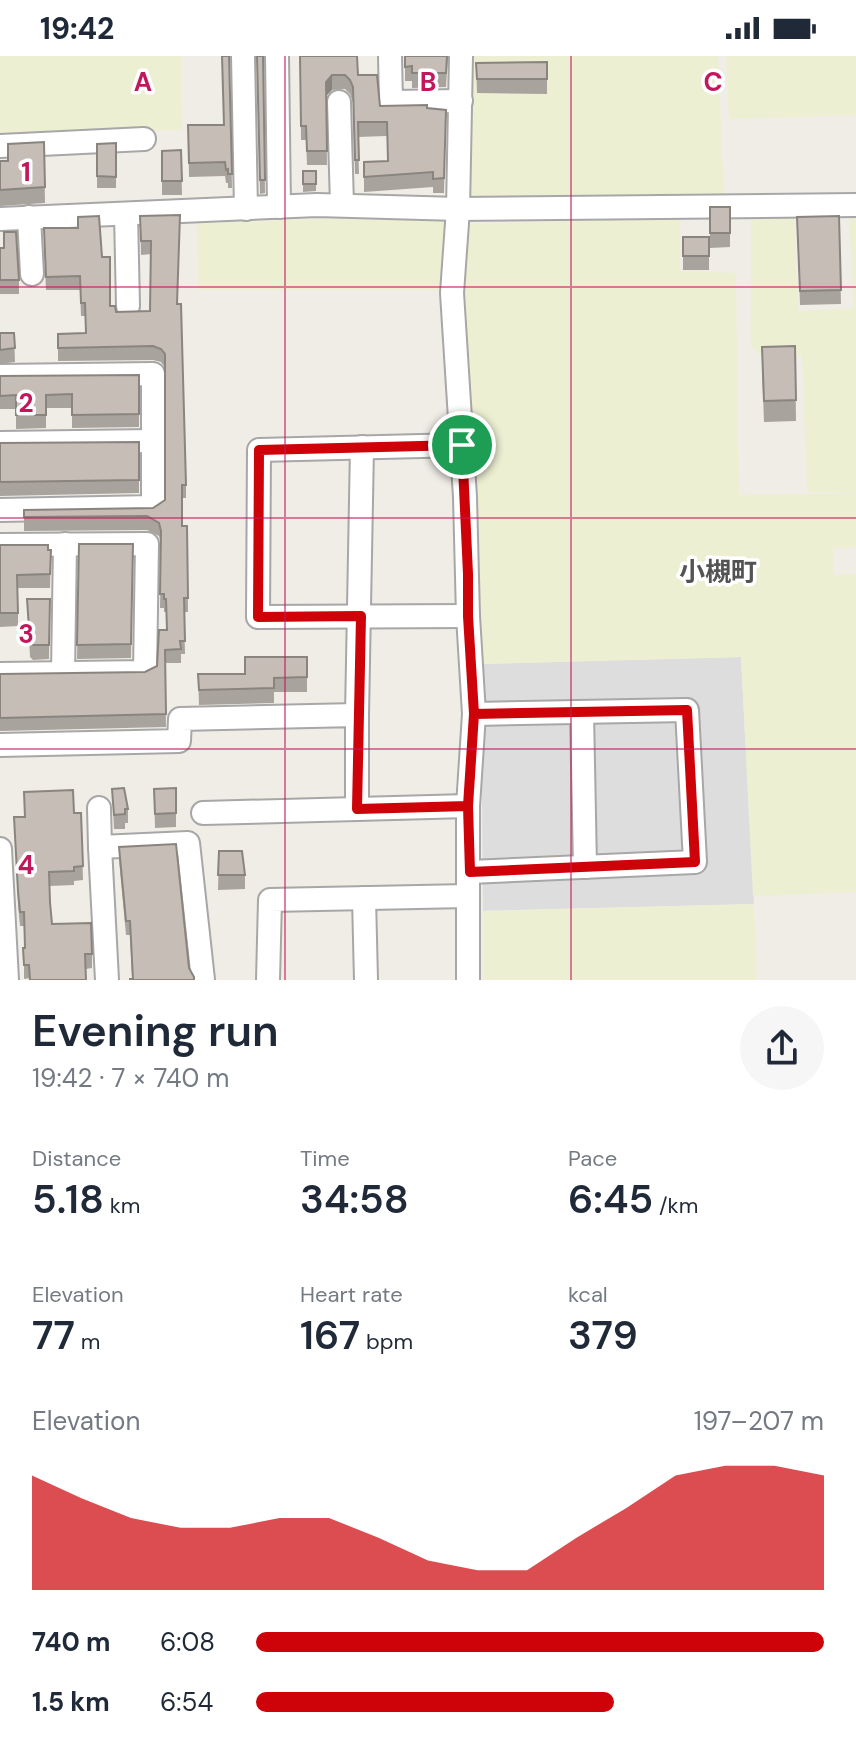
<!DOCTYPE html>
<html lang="en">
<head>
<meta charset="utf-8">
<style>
	:root { --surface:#fff; --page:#f6f6f7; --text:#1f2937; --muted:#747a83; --accent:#ce0209 }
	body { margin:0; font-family:"DM Sans","Noto Sans JP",sans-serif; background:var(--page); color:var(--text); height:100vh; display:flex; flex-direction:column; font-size:30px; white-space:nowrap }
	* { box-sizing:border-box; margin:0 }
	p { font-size:26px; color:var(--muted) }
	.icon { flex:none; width:44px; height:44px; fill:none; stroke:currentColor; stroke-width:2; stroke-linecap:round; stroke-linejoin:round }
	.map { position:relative; height:924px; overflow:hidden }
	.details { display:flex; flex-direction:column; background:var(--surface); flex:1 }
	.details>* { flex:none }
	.pin { position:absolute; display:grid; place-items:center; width:68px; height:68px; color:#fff; margin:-34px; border:4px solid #fff; border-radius:50%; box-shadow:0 2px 8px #0007 }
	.round { display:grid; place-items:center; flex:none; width:84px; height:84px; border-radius:42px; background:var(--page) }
	.head { display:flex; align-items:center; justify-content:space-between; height:136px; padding:0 32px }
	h1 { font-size:44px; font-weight:600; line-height:60px }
	.metrics { display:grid; grid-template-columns:repeat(3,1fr); gap:12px; height:136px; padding:8px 32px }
	.metrics div { display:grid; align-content:center }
	.metrics b { font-size:40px; font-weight:600 }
	.metrics small { font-size:22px; font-weight:400 }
	.metrics p { font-size:22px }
	.chart { height:224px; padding:16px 32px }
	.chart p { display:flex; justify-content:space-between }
	.chart svg { width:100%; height:144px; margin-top:8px; fill:var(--accent); opacity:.7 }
	ul { padding:0 32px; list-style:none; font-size:26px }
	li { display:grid; grid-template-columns:128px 96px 1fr; align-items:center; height:60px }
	li i { height:20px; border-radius:10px; background:var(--accent) }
	.status { display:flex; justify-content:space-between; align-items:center; height:56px; padding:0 40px; background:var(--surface); direction:ltr }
	.status svg { height:22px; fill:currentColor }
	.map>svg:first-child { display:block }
	.residential { fill:#dedddd }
	.farmland { fill:#edefd3 }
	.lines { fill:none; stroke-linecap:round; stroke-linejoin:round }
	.minor-casing { stroke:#a7a7a7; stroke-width:26 }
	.minor { stroke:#fff; stroke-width:22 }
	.wall { fill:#a9a39d }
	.shaded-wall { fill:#8a847f }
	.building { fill:#c5bdb6; stroke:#8a847f; stroke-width:2 }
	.route-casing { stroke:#fff; stroke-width:16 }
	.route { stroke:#ce0209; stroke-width:10 }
	.grid { fill:none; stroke:#c2185b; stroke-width:2; stroke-opacity:0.55 }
	.labels { text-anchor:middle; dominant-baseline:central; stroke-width:7; stroke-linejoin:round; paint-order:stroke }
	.neighbourhood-label { font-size:26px; font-weight:bold; fill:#535353; stroke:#fff }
	.grid-label { font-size:26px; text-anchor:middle; font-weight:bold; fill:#c2185b; stroke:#fff; stroke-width:7; stroke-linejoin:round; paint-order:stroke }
</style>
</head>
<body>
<div class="status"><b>19:42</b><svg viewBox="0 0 49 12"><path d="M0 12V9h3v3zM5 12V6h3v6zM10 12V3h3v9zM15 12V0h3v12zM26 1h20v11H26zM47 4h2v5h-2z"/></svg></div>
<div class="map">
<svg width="856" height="924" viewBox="0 0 856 924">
	<rect width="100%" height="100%" fill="#f0ede7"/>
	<path class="residential" d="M741,601l13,247 -271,7 -2,-247z"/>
	<g class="farmland">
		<path d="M0,0h181l1,74 -182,8z"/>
		<path d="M470,0h248l6,140 -252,1z"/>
		<path d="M726,0h130v59l-127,4z"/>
		<path d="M794,161l4,94 56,-3 -5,-90h7v274h-49l-5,-137h-41l-10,-9v-126z"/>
		<path d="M680,162v53l56,2 3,222 117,-2v54l-23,1 1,27 22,-1v318l-103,4 -12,-239 -260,7 -19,-366v-74z"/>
		<path d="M325,163l121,2 -2,69h-246l-1,-67z"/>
		<path d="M754,848l3,76h-273l-1,-69z"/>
	</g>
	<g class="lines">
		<defs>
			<g id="minor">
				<path d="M243,0l3,153"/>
				<path d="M277,0l2,151"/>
				<path d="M390,0l1,46 70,-1"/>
				<path d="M461,0l-3,153 -6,84 13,204 3,119 6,98 -6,92v174"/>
				<path d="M339,46l3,103"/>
				<path d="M0,90l144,-7"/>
				<path d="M126,158l2,92"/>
				<path d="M29,161l3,57"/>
				<path d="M0,163l317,-14 141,4 398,-4"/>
				<path d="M0,320l153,-2v133l-153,3"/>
				<path d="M0,387l153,-2"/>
				<path d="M462,389l-203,5 -1,167 210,-1"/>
				<path d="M0,489l147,-1 -2,128 -145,2"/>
				<path d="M63,617l2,-129"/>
				<path d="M582,656l3,155"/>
				<path d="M357,659l5,-268"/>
				<path d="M0,689l179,-4 1,-22 177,-4v94l111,-3"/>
				<path d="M99,752l1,39"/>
				<path d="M203,757l154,-4"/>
				<path d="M0,793l7,131"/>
				<path d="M470,816l225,-10 -8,-152 -213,4"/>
				<path d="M364,842l2,82"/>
				<path d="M107,924l-7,-133 88,-4 15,137"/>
				<path d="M268,924l2,-80 198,-4"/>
			</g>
		</defs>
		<use href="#minor" class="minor-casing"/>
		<use href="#minor" class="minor"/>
	</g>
	<g class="wall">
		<path d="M229,0l3,132h-4v-5h-2l-1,-7 -36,1 -1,-52h35z"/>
		<path d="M257,0h6l2,137 -5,1z"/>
		<path d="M300,0l58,19 22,31 66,4 -2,83h-11v-6l-69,5v-30l24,-1 -1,-25 -29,1 1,37h-4l-2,-72 -3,-8 -5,-5 -13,1 -6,6 1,69h-20l-1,-25h-5z"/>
		<path d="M405,0h43l-2,31 -34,1v-7h-7z"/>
		<path d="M547,6v32l-70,-1 -1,-30z"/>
		<path d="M44,86l1,61 -45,3v-45h8z"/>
		<path d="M116,87v45h-19v-44z"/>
		<path d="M181,94l1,45h-20v-44z"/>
		<path d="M303,115h13v20l-13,1z"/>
		<path d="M710,151h20v40l-20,1z"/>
		<path d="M140,160l38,88 8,181v13h-4v28h5l1,86h-4l1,42h-4v9h-16l1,64 -166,4v-57l145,-2 12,-6 9,-36v-18h-2v-4h-4l1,-64 -2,-8 -12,-6 -123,1v-21l129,-2 12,-8v-132l-4,-6 -8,-2 -95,1v-27l28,-1 -1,-17h-4l-1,-26h-34l-2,-48 58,15 8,49 6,6 34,-1 1,-57 -10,1z"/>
		<path d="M839,160l2,88 -41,1 -3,-88z"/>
		<rect x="683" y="181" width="26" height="33"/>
		<path d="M0,192l19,32v14h-19z"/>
		<path d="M0,277h14l1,29 -15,2z"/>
		<path d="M795,290l1,75 -32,1 -2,-54z"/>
		<path d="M139,319v52l-67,1v-20h-26v20l-30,1v-20h-16v-33z"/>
		<path d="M139,386v51l-139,3v-53z"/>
		<path d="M79,488h54l-2,114 -54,1z"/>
		<path d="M0,489l51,5 -1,38h-32v38l-18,1z"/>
		<path d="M27,543h23l-1,60 -16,1 -3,-3z"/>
		<path d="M307,601v35h-33v11l-75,2 -1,-31h47z"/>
		<path d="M176,732v39l-21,1 -1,-39z"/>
		<path d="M112,733l16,20v14h-3v6h-11z"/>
		<path d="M81,757l2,67 -9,1v4l-25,1 1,16 2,22 40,30v14l-68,11v-53h-4l-2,-21 -4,-88z"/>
		<path d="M119,791l70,121 -57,11 -2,-44h-4l-7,-75z"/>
		<path d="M219,795l26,24v14l-27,1z"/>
	</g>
	<path class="shaded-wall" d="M332,19v15l-6,6v-14z"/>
	<g class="building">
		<path d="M222,0h7l3,118h-4v-5l-2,1 -1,-8 -36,1 -1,-38h36z"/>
		<path d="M257,0h6l2,124h-5z"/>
		<path d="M300,0h57l1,19h19l3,31 47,-1v3l19,2 -2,68 -11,1v-7l-69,5v-15l24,-1 -1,-39h-29l1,38h-4l-2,-73 -3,-7 -5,-5h-13l-6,7 1,69h-20l-1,-25h-5z"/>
		<path d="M405,0h42l-1,17h-34v-7l-7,1z"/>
		<path d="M547,6v17h-70l-1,-16z"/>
		<path d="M44,86l1,45 -45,3v-29h8v-17z"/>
		<path d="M116,87v34l-19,-1v-32z"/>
		<path d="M181,94l1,31h-20v-30z"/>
		<rect x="303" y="115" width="13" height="13"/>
		<rect x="710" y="151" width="20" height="26"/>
		<path d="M180,159l-3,89h4l5,181h-4v41h5l1,72h-4l1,43h-5l1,8 -16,1 1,64 -166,4v-44l145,-2 12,-6 2,-36h8l-1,-31h-2v-5h-4l1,-63 -2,-8 -12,-7 -123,1v-7l129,-2 12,-8v-146l-4,-5 -8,-3 -95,2v-14l28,-1 -1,-30h-4l-1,-27 -34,1 -2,-49h34v-11l21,-1 3,41h8v49h5l1,6 34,-1 1,-70h-10l-1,-25z"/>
		<path d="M839,160l2,74 -41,1 -3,-74z"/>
		<path d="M4,176h12l3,48h-19v-32h4z"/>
		<rect x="683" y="181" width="26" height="19"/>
		<path d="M0,277h14l1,15 -15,2z"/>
		<path d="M795,290l1,54 -32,1 -2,-54z"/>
		<path d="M139,319v39l-67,1v-21l-26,1v20h-30v-20l-16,1v-20z"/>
		<path d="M139,386v38l-139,2v-39z"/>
		<path d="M79,488h54l-2,100 -54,1z"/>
		<path d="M0,489h48v5h3l-1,24 -33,1 1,38h-18z"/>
		<path d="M27,543h23l-1,46h-16l-3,-2z"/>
		<path d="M245,601h62v20l-33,1v10l-75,2 -1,-16h47z"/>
		<path d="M124,732l4,21h-3v5l-11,1 -2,-26z"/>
		<path d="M176,732v25l-21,1 -1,-25z"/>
		<path d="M73,734l1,23h7l2,53 -9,1v4l-25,1 1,30 2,22 39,-1 1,31h-7l1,26h-56l-1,-15h-5l-1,-17h2l-1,-36h-4l-2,-21 -4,-74h11l-1,-25z"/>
		<path d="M176,788l13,124 5,9v3h-64v-1h3l-3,-58h-4l-7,-74z"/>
		<path d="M219,795h23l3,24h-27z"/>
	</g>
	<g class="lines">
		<defs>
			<path id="route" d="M462,389l-203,5 -1,167 103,-1 -4,193 111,-3 6,-92 213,-4 8,152 -225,10 -2,-66 6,-92 -6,-98v-42l-6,-129"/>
		</defs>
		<use href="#route" class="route-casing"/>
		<use href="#route" class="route"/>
	</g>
	<path class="grid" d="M285,0v924M571,0v924M0,231h856M0,462h856M0,693h856"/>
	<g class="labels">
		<g class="neighbourhood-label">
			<text x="718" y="516">小槻町</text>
		</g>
	</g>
	<g class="grid-label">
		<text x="143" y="35">A</text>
		<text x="428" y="35">B</text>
		<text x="713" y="35">C</text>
		<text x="26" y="125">1</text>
		<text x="26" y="356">2</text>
		<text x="26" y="587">3</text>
		<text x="26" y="818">4</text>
	</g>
</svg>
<div class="pin" style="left:462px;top:389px;background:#1e9e55"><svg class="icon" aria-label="arrive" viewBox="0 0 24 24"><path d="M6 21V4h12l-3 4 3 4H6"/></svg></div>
</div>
<section class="details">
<div class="head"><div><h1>Evening run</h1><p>19:42 · 7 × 740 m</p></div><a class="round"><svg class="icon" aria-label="share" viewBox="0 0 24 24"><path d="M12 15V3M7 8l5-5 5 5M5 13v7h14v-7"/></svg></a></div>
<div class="metrics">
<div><p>Distance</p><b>5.18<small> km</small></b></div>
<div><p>Time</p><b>34:58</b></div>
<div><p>Pace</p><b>6:45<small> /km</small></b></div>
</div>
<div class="metrics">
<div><p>Elevation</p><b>77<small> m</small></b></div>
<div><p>Heart rate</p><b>167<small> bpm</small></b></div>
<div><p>kcal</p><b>379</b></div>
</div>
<div class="chart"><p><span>Elevation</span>197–207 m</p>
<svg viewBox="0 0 160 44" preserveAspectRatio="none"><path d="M0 44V9L10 16L20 22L30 25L40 25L50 22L60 22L70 28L80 35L90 38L100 38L110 28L120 19L130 9L140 6L150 6L160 9V44z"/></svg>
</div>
<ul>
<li><b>740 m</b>6:08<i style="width:100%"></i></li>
<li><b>1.5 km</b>6:54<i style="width:63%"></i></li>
</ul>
</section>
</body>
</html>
